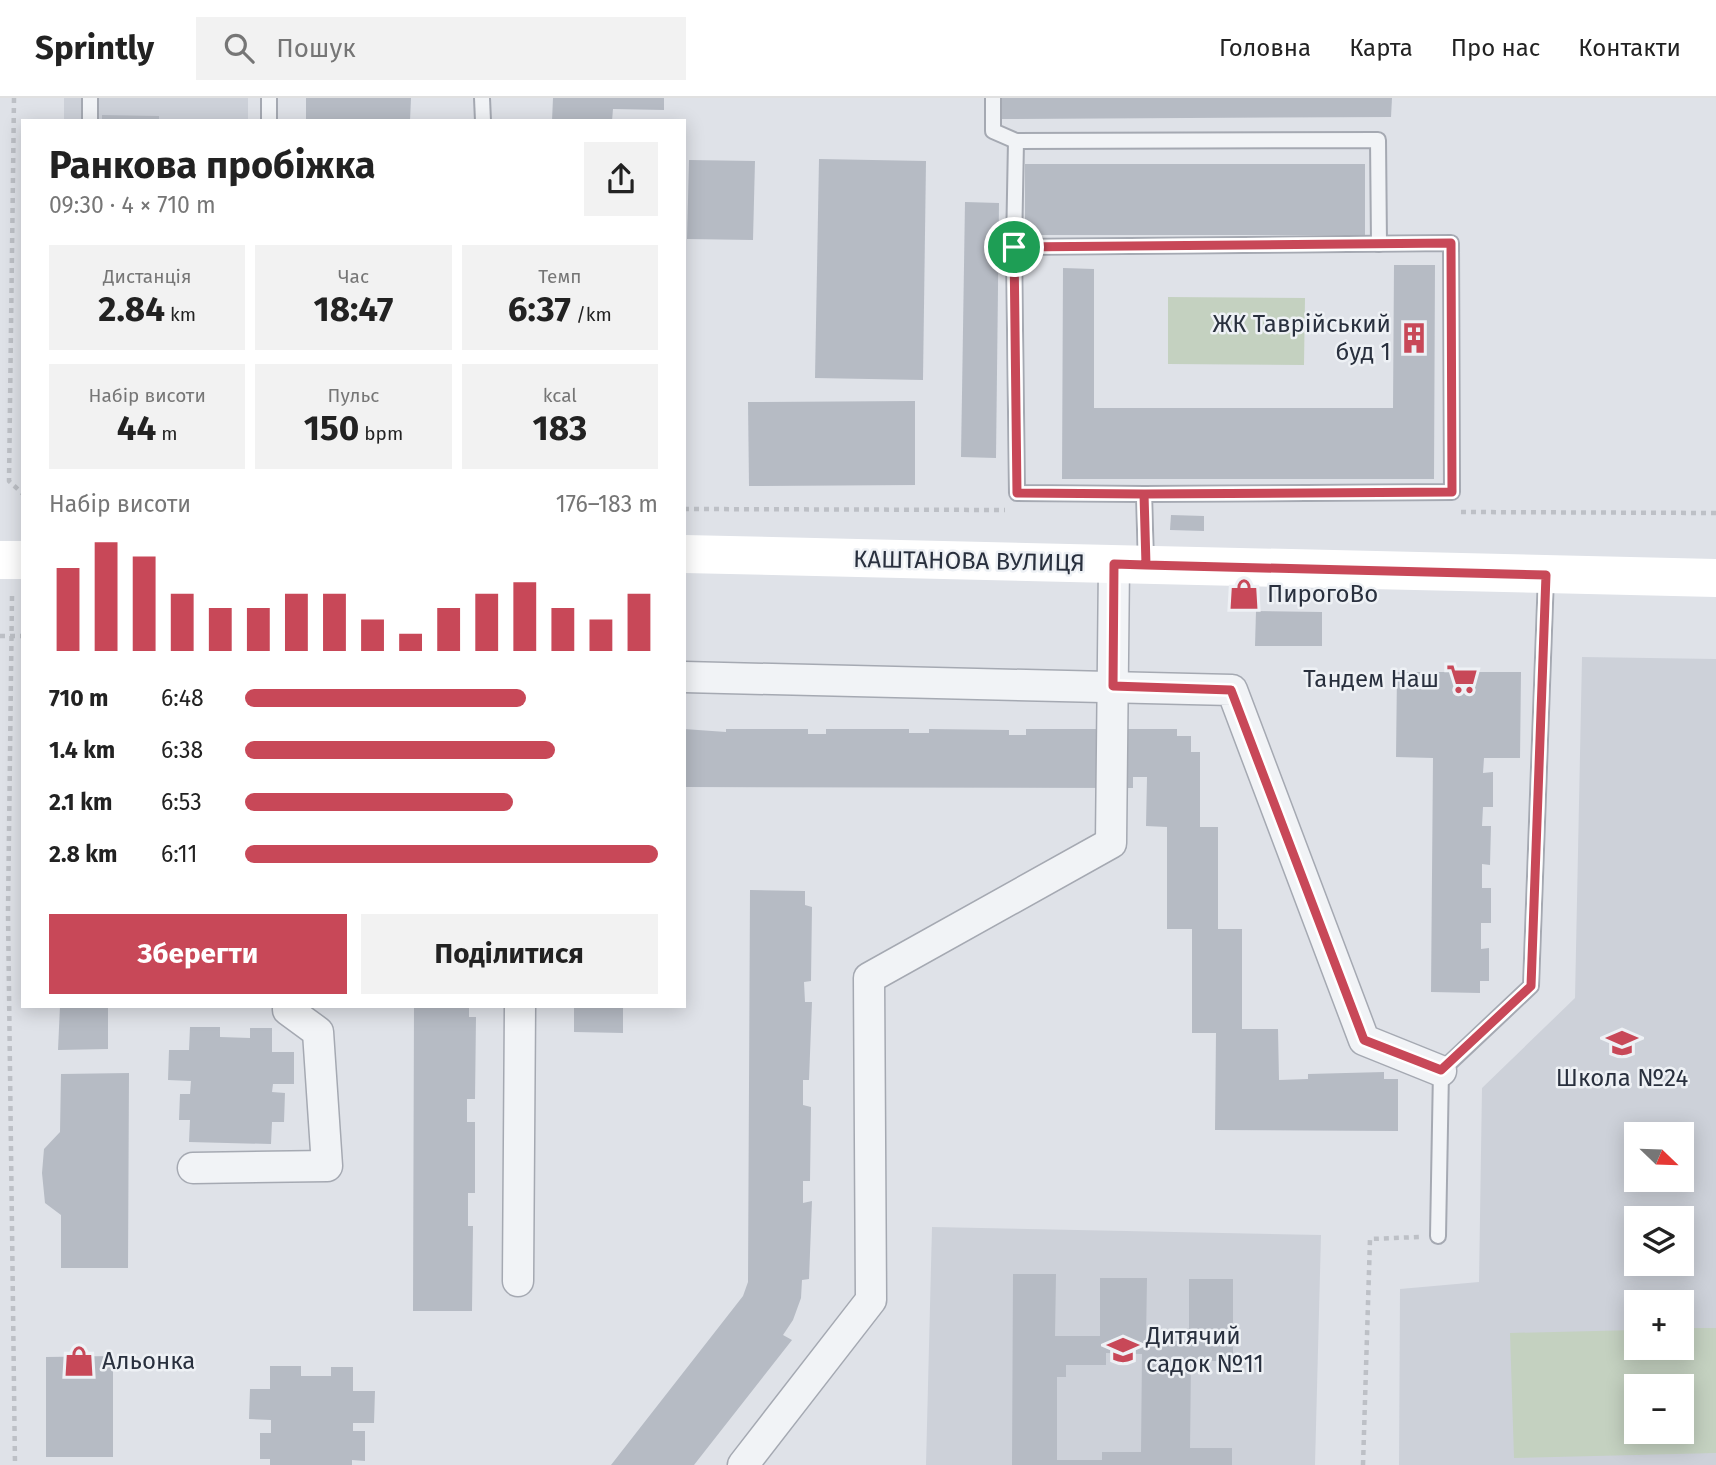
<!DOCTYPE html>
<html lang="uk">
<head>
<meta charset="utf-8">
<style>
	:root { --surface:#fff; --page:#f2f2f2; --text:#222; --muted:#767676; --line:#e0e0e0; --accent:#c84858 }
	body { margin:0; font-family:"Fira Sans",sans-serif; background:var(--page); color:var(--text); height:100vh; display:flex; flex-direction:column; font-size:26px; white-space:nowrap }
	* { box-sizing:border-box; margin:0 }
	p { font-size:23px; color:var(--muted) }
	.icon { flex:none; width:38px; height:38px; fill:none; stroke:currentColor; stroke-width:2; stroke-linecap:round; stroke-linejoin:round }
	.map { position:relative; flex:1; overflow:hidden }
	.side { position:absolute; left:21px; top:21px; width:665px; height:889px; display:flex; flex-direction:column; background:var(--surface); border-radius:0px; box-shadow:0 4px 18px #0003 }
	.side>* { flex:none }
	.needle { width:46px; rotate:113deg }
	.fabs { position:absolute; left:1624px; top:1024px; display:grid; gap:14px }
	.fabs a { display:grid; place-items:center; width:70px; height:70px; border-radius:0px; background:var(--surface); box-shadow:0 4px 18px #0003; font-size:35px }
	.pin { position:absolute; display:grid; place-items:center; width:60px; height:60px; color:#fff; margin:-30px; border:4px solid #fff; border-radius:50%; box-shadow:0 2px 7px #0007 }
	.round { display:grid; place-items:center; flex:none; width:74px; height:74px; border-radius:0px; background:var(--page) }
	.head { display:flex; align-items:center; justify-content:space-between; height:119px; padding:0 28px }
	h1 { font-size:38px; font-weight:700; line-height:52px }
	.metrics { display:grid; grid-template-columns:repeat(3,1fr); gap:10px; height:119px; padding:7px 28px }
	.metrics div { display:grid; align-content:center; border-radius:0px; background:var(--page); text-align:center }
	.metrics b { font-size:35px; font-weight:700 }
	.metrics small { font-size:19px; font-weight:400 }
	.metrics p { font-size:19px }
	.chart { height:196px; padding:14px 28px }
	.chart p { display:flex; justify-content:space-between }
	.chart svg { width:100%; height:126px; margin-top:7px; stroke:var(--accent); stroke-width:6 }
	.primary-button { display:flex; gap:14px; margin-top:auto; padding:14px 28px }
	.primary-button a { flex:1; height:80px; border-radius:0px; background:var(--accent); color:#fff; font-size:28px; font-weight:700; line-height:80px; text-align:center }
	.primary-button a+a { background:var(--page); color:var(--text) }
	ul { padding:0 28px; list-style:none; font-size:23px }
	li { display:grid; grid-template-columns:112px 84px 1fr; align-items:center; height:52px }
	li i { height:18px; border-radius:9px; background:var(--accent) }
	header { display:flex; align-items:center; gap:42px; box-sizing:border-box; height:98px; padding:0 35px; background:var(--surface); border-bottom:2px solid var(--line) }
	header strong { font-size:33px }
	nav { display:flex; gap:38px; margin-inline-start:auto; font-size:24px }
	.search { width:490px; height:63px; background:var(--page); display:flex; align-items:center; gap:18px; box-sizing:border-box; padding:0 24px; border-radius:0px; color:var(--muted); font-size:26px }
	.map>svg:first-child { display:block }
	.built { fill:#cdd1d9; fill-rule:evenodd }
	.green { fill:#c4d1c0; fill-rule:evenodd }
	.building { fill:#b6bbc4; fill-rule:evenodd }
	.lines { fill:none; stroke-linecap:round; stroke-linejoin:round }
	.lane-casing { stroke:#a5a9b2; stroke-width:18 }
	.street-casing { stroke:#a5a9b2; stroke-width:33 }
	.path { stroke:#bdc0c6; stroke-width:4.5; stroke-dasharray:5 5; stroke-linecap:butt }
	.lane { stroke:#f1f3f6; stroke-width:14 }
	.street { stroke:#f1f3f6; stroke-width:30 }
	.secondary { stroke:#fff; stroke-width:38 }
	.route-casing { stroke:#fff; stroke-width:14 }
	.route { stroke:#c84858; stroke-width:9 }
	.labels { text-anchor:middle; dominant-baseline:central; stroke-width:5; stroke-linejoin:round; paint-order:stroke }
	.poi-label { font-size:24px; fill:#29303e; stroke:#eef1f5; text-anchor:start }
	.street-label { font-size:24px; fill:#29303e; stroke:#eef1f5 }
</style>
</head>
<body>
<header>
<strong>Sprintly</strong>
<div class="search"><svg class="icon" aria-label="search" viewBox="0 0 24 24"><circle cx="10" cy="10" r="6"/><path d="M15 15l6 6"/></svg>Пошук</div>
<nav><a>Головна</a><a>Карта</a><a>Про нас</a><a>Контакти</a></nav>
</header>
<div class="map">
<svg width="1716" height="1367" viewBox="0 0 1716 1367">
	<rect width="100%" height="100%" fill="#dfe2e8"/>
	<g class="built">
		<rect x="64" y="0" width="184" height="23"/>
		<path d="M1582,559l134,2v806h-317l1,-176 79,-7 3,-194 93,-90zM1636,1036h46v46h-46zM1636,1120h46v46h-46zM1636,1204h46v46h-46zM1636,1288h46v46h-46z"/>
		<path d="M932,1129l389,8 -6,230h-389z"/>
	</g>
	<g class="green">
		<path d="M1168,199l137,1 -1,67 -136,-1z"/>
		<path d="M1682,1230h34v125l-202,5 -4,-125 126,-3v18h46zM1636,1288h46v46h-46z"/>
	</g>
	<g class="building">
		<path d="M306,0h105l-1,23h-104z"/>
		<path d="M553,0h111v12l-51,-1 -1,12h-60z"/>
		<path d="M1002,0h390l-1,19 -389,2z"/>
		<path d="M102,17l57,1v5h-57z"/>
		<path d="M819,61l107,2 -3,219 -108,-2z"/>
		<path d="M689,62l66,1 -2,79 -66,-1z"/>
		<rect x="1025" y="66" width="340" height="71"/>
		<path d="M965,104l34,1 -3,255 -35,-1z"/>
		<path d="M1394,167h41l-1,214h-372l1,-211 31,1v139h299z"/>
		<path d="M915,303v84l-166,1 -1,-84z"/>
		<path d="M1171,417l33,1v15l-34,-1z"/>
		<path d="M1256,513l66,1v34h-67z"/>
		<path d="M1397,574h124l-1,86h-36l-1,15 10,-1v35h-10l-1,19h9l-1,39 -8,-1v24h9v35h-10v26l8,-1v33h-9v12l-49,-1 2,-234 -37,-1z"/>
		<path d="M684,631l42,3v-3h82v5h18v-5h83v4h20v-4l80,1v5h17v-6h151v7h14v16h9v75h18v102h24v100h36l1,51 29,-1v-5l76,-2v7h14v52l-183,-1 1,-97h-24v-104h-25v-102l-21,-1 1,-49h-14v11l-449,-1z"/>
		<path d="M750,792l55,1v14l7,2 -1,74 -7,1 1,20h7l-3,78h-6v25l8,2 -1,74h-7v22l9,-2 -3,78 -7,1 -1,18 -8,22 -10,15 9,5 -98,125h-83l132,-169 5,-14z"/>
		<path d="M60,908h48v43l-50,1z"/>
		<path d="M414,908h55v11h7l-1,82h-8v23h8v71h-7v33h5l-1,85h-59z"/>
		<path d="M574,908h49v27l-49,-1z"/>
		<path d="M190,929h30v10l30,1v-10h22v24h22v32h-21l-1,8 13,1 -1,29h-12l-1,22 -82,-2 1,-22h-11l1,-26h10l1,-13 -23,-1 1,-30h20z"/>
		<path d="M129,975l-1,195h-67v-53l-16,-12 -3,-30 2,-24 16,-17 1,-58z"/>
		<path d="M1013,1176h43l-1,62h45v-58h47l-1,63h43v-62h44v82h-42l-1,87h42v17h-220zM1106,1255l36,1 -1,98h-39v8h-45v-83h9v-12h40z"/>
		<path d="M113,1258v101h-67v-100z"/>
		<path d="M270,1268h31v10h30v-9h22v24h22l-1,32h-21v8h12v30l-13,-1v5h-82v-6h-10v-26h11v-13l-22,-1 1,-30h20z"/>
	</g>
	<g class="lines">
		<defs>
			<g id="lane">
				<path d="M90,0v23"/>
				<path d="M482,0l1,23"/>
				<path d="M993,0v33l23,10"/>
				<path d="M269,23v-23"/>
				<path d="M1014,149l2,-106 362,-1 1,104"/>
				<path d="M1144,396l-127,-1 -3,-246 437,-4 1,249 -308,2 2,70"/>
				<path d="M1438,1138l3,-165 90,-85 15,-410"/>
			</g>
			<g id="street">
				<path d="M684,579l548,13 132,350 77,31"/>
				<path d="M193,1070l134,-2 -9,-134 -30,-22v-4"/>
				<path d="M518,1183l2,-275"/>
				<path d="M743,1367l128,-165 -2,-322 242,-135 3,-279"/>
			</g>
		</defs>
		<use href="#lane" class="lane-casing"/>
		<use href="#street" class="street-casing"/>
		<g class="path">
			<path d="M14,0l-5,383 14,13"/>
			<path d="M684,411l321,1"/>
			<path d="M1461,414l255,1"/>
			<path d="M12,498l-4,316 7,553"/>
			<path d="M0,538h23"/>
			<path d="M1363,1367l7,-226 49,-2"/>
		</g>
		<use href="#lane" class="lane"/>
		<use href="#street" class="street"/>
		<g class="secondary">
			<path d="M684,456l1032,24"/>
			<path d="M0,462h23"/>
		</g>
	</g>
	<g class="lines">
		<defs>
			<path id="route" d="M1014,149l3,246 127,1 2,71 -32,-1 -1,122 118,4 133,350 77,30 90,-84 15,-411 -400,-10 -2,-71 308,-2 -1,-249 -437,4"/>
		</defs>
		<use href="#route" class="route-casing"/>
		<use href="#route" class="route"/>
	</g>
	<defs>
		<symbol id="building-bare" viewBox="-9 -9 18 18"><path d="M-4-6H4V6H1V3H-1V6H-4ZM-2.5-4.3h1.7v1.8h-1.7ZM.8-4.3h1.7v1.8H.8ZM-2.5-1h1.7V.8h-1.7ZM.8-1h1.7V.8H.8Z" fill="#c84858" stroke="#eef1f5" stroke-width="2.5" paint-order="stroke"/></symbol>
		<symbol id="shop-bare" viewBox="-9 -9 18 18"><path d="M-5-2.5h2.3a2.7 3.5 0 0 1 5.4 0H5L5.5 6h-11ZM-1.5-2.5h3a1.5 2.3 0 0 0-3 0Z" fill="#c84858" stroke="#eef1f5" stroke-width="2.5" paint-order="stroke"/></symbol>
		<symbol id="supermarket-bare" viewBox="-9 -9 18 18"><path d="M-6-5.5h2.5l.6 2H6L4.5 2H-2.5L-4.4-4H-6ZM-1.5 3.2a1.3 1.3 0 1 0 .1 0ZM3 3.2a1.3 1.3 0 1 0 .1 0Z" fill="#c84858" stroke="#eef1f5" stroke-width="2.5" paint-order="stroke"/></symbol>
		<symbol id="school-bare" viewBox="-9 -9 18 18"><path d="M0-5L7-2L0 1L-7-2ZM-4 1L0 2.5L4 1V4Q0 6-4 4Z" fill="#c84858" stroke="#eef1f5" stroke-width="2.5" paint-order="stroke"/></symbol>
	</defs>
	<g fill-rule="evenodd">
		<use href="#building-bare" x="1392" y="218" width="44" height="44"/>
		<use href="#shop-bare" x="1222" y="474" width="44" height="44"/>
		<use href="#supermarket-bare" x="1440" y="559" width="44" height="44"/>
		<use href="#school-bare" x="1600" y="923" width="44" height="44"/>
		<use href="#school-bare" x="1101" y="1230" width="44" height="44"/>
		<use href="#shop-bare" x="57" y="1241" width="44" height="44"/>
	</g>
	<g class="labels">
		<g class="poi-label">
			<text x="1391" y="226" text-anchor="end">ЖК Таврійський<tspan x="1391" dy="28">буд 1</tspan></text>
			<text x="1267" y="496">ПирогоВо</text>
			<text x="1439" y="581" text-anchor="end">Тандем Наш</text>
			<text x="1622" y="980" text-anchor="middle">Школа №24</text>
			<text x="1146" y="1238">Дитячий<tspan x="1146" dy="28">садок №11</tspan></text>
			<text x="102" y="1263">Альонка</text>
		</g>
		<g class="street-label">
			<text transform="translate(969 463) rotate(1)">КАШТАНОВА ВУЛИЦЯ</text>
		</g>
	</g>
</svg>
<div class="fabs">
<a><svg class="needle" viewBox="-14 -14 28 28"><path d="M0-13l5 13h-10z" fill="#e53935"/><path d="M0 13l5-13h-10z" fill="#767676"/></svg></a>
<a><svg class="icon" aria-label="layers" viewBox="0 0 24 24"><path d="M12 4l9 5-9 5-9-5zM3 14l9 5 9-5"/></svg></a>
<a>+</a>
<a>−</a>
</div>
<div class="pin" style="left:1014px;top:149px;background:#1e9e55"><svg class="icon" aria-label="arrive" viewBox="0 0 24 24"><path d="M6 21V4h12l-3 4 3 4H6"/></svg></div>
<section class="side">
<div class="head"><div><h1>Ранкова пробіжка</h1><p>09:30 · 4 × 710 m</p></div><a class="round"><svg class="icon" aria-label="share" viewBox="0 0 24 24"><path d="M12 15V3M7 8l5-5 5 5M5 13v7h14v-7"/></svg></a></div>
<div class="metrics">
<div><p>Дистанція</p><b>2.84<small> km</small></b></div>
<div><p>Час</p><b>18:47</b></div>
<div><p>Темп</p><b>6:37<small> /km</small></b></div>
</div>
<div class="metrics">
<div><p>Набір висоти</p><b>44<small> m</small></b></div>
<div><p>Пульс</p><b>150<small> bpm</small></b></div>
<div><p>kcal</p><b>183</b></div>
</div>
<div class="chart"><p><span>Набір висоти</span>176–183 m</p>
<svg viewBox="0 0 160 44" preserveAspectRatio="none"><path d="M5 44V15M15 44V6M25 44V11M35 44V24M45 44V29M55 44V29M65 44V24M75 44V24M85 44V33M95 44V38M105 44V29M115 44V24M125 44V20M135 44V29M145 44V33M155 44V24"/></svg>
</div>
<ul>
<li><b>710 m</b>6:48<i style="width:68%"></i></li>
<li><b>1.4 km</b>6:38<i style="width:75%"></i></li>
<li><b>2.1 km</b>6:53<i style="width:65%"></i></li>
<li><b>2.8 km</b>6:11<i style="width:100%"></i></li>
</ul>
<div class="primary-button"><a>Зберегти</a><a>Поділитися</a></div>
</section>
</div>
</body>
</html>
